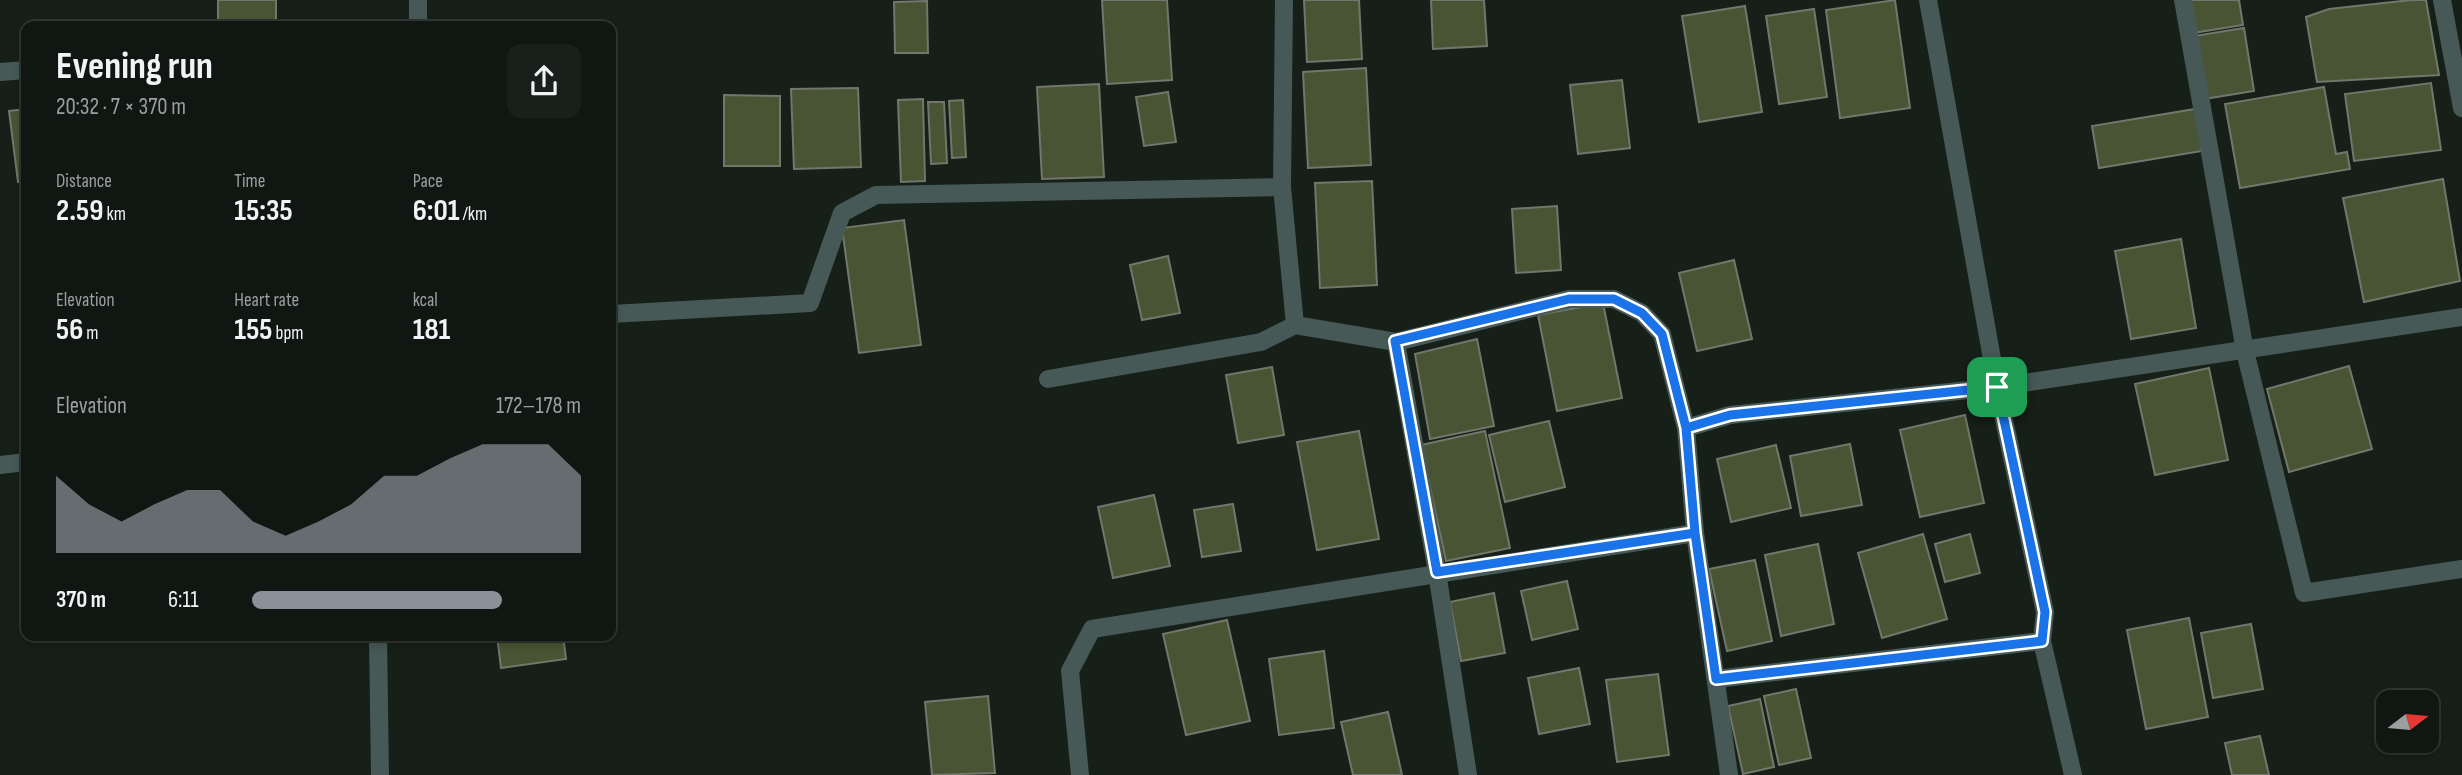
<!DOCTYPE html>
<html lang="en">
<head>
<meta charset="utf-8">
<style>
	:root { --surface:#101712; --page:#19201b; --text:#f1f3f6; --muted:#9c9f9f; --line:#303632; --accent:#8c9099 }
	body { margin:0; font-family:"Sofia Sans Condensed",sans-serif; background:var(--page); color:var(--text); height:100vh; display:flex; flex-direction:column; font-size:26px; white-space:nowrap }
	* { box-sizing:border-box; margin:0 }
	p { font-size:23px; color:var(--muted) }
	.icon { flex:none; width:38px; height:38px; fill:none; stroke:currentColor; stroke-width:2; stroke-linecap:round; stroke-linejoin:round }
	.map { position:relative; flex:1; overflow:hidden }
	.sheet { position:absolute; left:21px; top:21px; width:595px; height:620px; display:flex; flex-direction:column; background:var(--surface); border-radius:14px; box-shadow:0 4px 10px #0003,0 0 0 2px var(--line) }
	.sheet>* { flex:none }
	.needle { width:46px; rotate:74deg }
	.buttons { position:absolute; left:2376px; top:690px; display:grid; gap:14px }
	.buttons a { display:grid; place-items:center; width:63px; height:63px; border-radius:14px; background:var(--surface); box-shadow:0 4px 10px #0003,0 0 0 2px var(--line); font-size:35px }
	.pin { position:absolute; display:grid; place-items:center; width:60px; height:60px; color:#fff; margin:-30px; border-radius:14px; box-shadow:0 4px 10px #0006 }
	.round { display:grid; place-items:center; flex:none; width:74px; height:74px; border-radius:14px; background:var(--page) }
	.head { display:flex; align-items:center; justify-content:space-between; height:119px; padding:0 35px }
	h1 { font-size:38px; font-weight:700; line-height:52px }
	.figures { display:grid; grid-template-columns:repeat(3,1fr); gap:10px; height:119px; padding:7px 35px }
	.figures div { display:grid; align-content:center }
	.figures b { font-size:30px; font-weight:700 }
	.figures small { font-size:19px; font-weight:400 }
	.figures p { font-size:19px }
	.chart { height:196px; padding:14px 35px }
	.chart p { display:flex; justify-content:space-between }
	.chart svg { width:100%; height:126px; margin-top:7px; fill:var(--accent); opacity:.7 }
	ul { padding:0 35px; list-style:none; font-size:23px }
	li { display:grid; grid-template-columns:112px 84px 1fr; align-items:center; height:52px }
	li i { height:18px; border-radius:9px; background:var(--accent) }
	.map>svg:first-child { display:block }
	.building { fill:#495434; stroke:#72766b; stroke-width:2 }
	.lines { fill:none; stroke-linecap:round; stroke-linejoin:round }
	.minor { stroke:#465956; stroke-width:18 }
	.route-casing { stroke:#fff; stroke-width:14 }
	.route { stroke:#1a73e8; stroke-width:9 }
</style>
</head>
<body>
<div class="map">
<svg width="2462" height="775" viewBox="0 0 2462 775">
	<rect width="100%" height="100%" fill="#161f18"/>
	<g class="building">
		<rect x="218" y="0" width="58" height="26"/>
		<path d="M1102,0h65l5,80 -65,4z"/>
		<path d="M1304,0h55l3,59 -55,3z"/>
		<path d="M1431,0h53l3,46 -54,3z"/>
		<path d="M1895,0l15,108 -70,10 -14,-108z"/>
		<path d="M2189,0h50l4,25 -50,8z"/>
		<path d="M2411,0h15l13,75 -122,7 -11,-65 23,-8z"/>
		<path d="M927,1l1,52h-33l-1,-51z"/>
		<path d="M1745,6l17,106 -63,10 -17,-106z"/>
		<path d="M1814,9l13,88 -48,7 -13,-88z"/>
		<path d="M2244,28l10,63 -50,8 -10,-63z"/>
		<path d="M1366,68l5,97 -63,3 -5,-96z"/>
		<path d="M1622,80l8,68 -52,6 -8,-69z"/>
		<path d="M2431,83l10,67 -87,11 -9,-67z"/>
		<path d="M1099,84l5,93 -62,2 -5,-92z"/>
		<path d="M2324,87l12,67 11,-2 3,17 -110,19 -15,-84z"/>
		<path d="M858,88l3,79 -67,2 -3,-80z"/>
		<path d="M1168,92l8,50 -32,4 -8,-49z"/>
		<path d="M724,95l56,1v70h-56z"/>
		<path d="M923,99l2,82 -24,1 -3,-82z"/>
		<path d="M963,100l3,57 -14,1 -3,-57z"/>
		<path d="M928,102h16l3,61 -16,1z"/>
		<path d="M26,109v72l-8,1 -9,-71z"/>
		<path d="M2195,109l7,42 -103,17 -7,-42z"/>
		<path d="M2443,179l17,102 -96,21 -21,-104z"/>
		<path d="M1372,181l5,104 -57,3 -5,-105z"/>
		<path d="M1557,206l4,64 -45,3 -4,-64z"/>
		<path d="M904,220l17,125 -62,8 -17,-125z"/>
		<path d="M2181,239l15,89 -65,11 -16,-88z"/>
		<path d="M1168,256l12,57 -38,7 -12,-55z"/>
		<path d="M1734,260l18,79 -55,12 -18,-78z"/>
		<path d="M1603,303l19,95 -65,13 -19,-96z"/>
		<path d="M1477,339l17,87 -64,13 -15,-85z"/>
		<path d="M2349,366l23,83 -83,23 -22,-83z"/>
		<path d="M1272,367l12,68 -46,8 -12,-68z"/>
		<path d="M2209,368l19,92 -73,15 -20,-91z"/>
		<path d="M1965,415l19,88 -64,14 -20,-87z"/>
		<path d="M1549,421l16,66 -60,15 -16,-67z"/>
		<path d="M1359,431l20,108 -62,11 -20,-108z"/>
		<path d="M1485,431l25,117 -64,13 -25,-116z"/>
		<path d="M1850,444l12,61 -61,11 -11,-60z"/>
		<path d="M1776,445l15,63 -60,14 -14,-63z"/>
		<path d="M1154,495l16,71 -57,12 -15,-71z"/>
		<path d="M1233,504l8,47 -39,6 -8,-47z"/>
		<path d="M1923,534l24,85 -65,19 -24,-85z"/>
		<path d="M1970,534l10,39 -35,9 -10,-38z"/>
		<path d="M1818,544l16,80 -53,12 -16,-81z"/>
		<path d="M1755,560l17,81 -45,10 -18,-82z"/>
		<path d="M1567,581l11,48 -46,11 -11,-49z"/>
		<path d="M1494,593l11,60 -44,8 -11,-59z"/>
		<path d="M2189,618l19,99 -62,12 -19,-99z"/>
		<path d="M1227,620l23,101 -64,14 -23,-101z"/>
		<path d="M2251,624l12,65 -50,9 -12,-65z"/>
		<path d="M497,635h66l3,24 -65,9z"/>
		<path d="M1324,651l10,77 -55,7 -10,-76z"/>
		<path d="M1579,668l11,56 -51,10 -11,-56z"/>
		<path d="M1658,674l11,81 -52,7 -11,-82z"/>
		<path d="M1796,689l15,69 -32,7 -15,-69z"/>
		<path d="M988,696l7,77 -63,2 -7,-73z"/>
		<path d="M1760,699l14,68 -31,7 -15,-68z"/>
		<path d="M1388,712l14,63h-49l-12,-53z"/>
		<path d="M2260,736l9,39h-37l-7,-32z"/>
	</g>
	<g class="lines">
		<g class="minor">
			<path d="M1284,0l-2,187 13,138"/>
			<path d="M1928,0l69,387 48,225 -3,29 31,134"/>
			<path d="M2183,0l62,351 59,242 158,-24"/>
			<path d="M2442,0l20,108"/>
			<path d="M418,26v-26"/>
			<path d="M0,72l26,-2"/>
			<path d="M611,314l199,-11 32,-90 34,-18 406,-8"/>
			<path d="M1396,342l41,230 31,203"/>
			<path d="M1048,379l213,-37 34,-17 101,17 173,-43h45l28,14 20,21 24,94 9,105 34,242"/>
			<path d="M1686,428l44,-13 267,-28 465,-70"/>
			<path d="M0,465l26,-3"/>
			<path d="M378,635l2,140"/>
			<path d="M1716,679l326,-38"/>
			<path d="M1080,775l-10,-104 22,-42 603,-96"/>
		</g>
	</g>
	<g class="lines">
		<defs>
			<path id="route" d="M1997,387l-267,28 -44,13 9,105 -258,39 -42,-231 174,-42h45l28,14 20,21 24,94 9,105 21,146 326,-38 3,-29 -48,-225"/>
		</defs>
		<use href="#route" class="route-casing"/>
		<use href="#route" class="route"/>
	</g>
</svg>
<div class="buttons">
<a><svg class="needle" viewBox="-14 -14 28 28"><path d="M0-13l5 13h-10z" fill="#e53935"/><path d="M0 13l5-13h-10z" fill="#9c9f9f"/></svg></a>
</div>
<div class="pin" style="left:1997px;top:387px;background:#1e9e55"><svg class="icon" aria-label="arrive" viewBox="0 0 24 24"><path d="M6 21V4h12l-3 4 3 4H6"/></svg></div>
<section class="sheet">
<div class="head"><div><h1>Evening run</h1><p>20:32 · 7 × 370 m</p></div><a class="round"><svg class="icon" aria-label="share" viewBox="0 0 24 24"><path d="M12 15V3M7 8l5-5 5 5M5 13v7h14v-7"/></svg></a></div>
<div class="figures">
<div><p>Distance</p><b>2.59<small> km</small></b></div>
<div><p>Time</p><b>15:35</b></div>
<div><p>Pace</p><b>6:01<small> /km</small></b></div>
</div>
<div class="figures">
<div><p>Elevation</p><b>56<small> m</small></b></div>
<div><p>Heart rate</p><b>155<small> bpm</small></b></div>
<div><p>kcal</p><b>181</b></div>
</div>
<div class="chart"><p><span>Elevation</span>172–178 m</p>
<svg viewBox="0 0 160 44" preserveAspectRatio="none"><path d="M0 44V17L10 27L20 33L30 27L40 22L50 22L60 33L70 38L80 33L90 27L100 17L110 17L120 11L130 6L140 6L150 6L160 17V44z"/></svg>
</div>
<ul>
<li><b>370 m</b>6:11<i style="width:76%"></i></li>
</ul>
</section>
</div>
</body>
</html>
